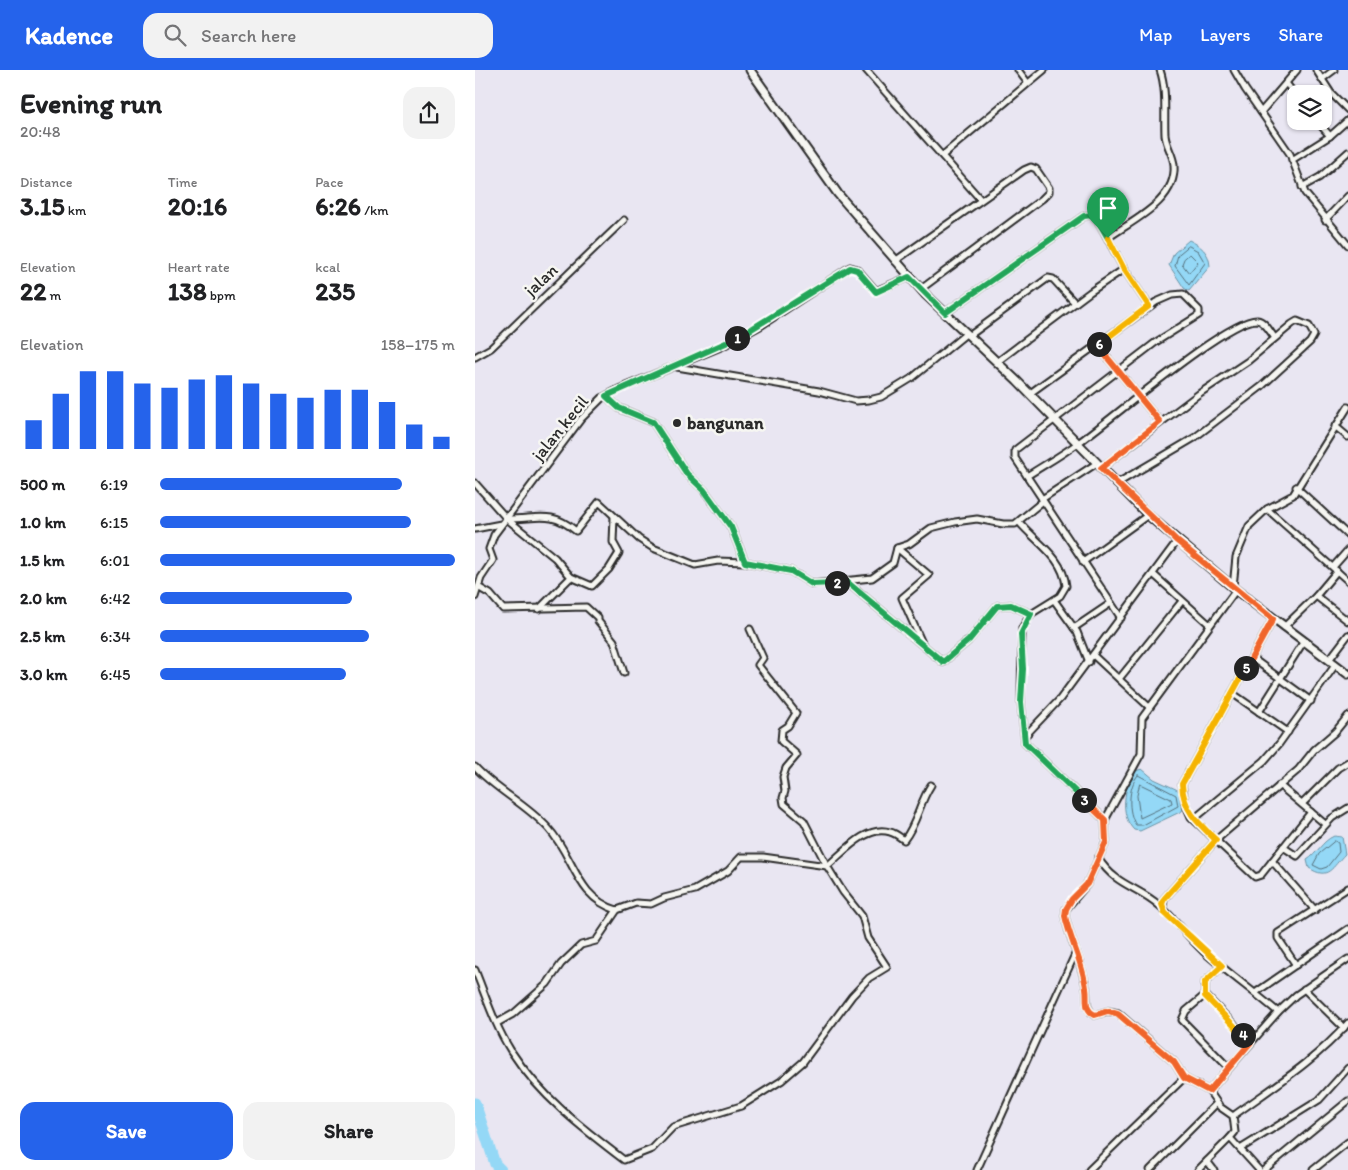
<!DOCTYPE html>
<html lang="en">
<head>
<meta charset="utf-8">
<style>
	:root { --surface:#fff; --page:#f2f2f2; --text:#202124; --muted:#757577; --accent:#2563eb }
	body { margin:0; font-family:Itim,sans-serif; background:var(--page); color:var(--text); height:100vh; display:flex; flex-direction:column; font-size:19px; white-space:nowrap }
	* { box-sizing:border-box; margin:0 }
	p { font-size:16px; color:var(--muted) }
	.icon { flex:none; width:28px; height:28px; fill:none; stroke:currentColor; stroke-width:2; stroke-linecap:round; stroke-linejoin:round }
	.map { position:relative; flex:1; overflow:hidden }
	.sheet { display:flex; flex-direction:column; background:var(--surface); width:475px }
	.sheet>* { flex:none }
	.buttons { position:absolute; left:812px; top:15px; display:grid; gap:10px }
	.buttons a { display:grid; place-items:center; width:45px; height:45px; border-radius:10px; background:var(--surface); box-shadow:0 1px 4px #0004; font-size:25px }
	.pin { position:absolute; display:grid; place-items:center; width:42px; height:42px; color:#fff; margin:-51px -21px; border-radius:50% 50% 50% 0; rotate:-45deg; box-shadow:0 0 5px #0007 }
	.pin .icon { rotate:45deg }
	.km { position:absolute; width:25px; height:25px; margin:-12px; border-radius:50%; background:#222; color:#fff; font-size:14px; line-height:25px; text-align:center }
	.round { display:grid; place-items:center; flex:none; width:52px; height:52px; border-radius:15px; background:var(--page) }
	.head { display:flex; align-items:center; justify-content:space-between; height:85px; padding:0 20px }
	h1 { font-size:28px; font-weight:800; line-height:38px }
	.stats { display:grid; grid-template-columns:repeat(3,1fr); gap:8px; height:85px; padding:5px 20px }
	.stats div { display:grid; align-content:center }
	.stats b { font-size:25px; font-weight:800 }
	.stats small { font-size:14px; font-weight:400 }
	.stats p { font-size:14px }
	.chart { height:140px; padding:10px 20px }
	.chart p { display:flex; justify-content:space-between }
	.chart svg { width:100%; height:90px; margin-top:5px; stroke:var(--accent); stroke-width:6 }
	.button { display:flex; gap:10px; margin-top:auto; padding:10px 20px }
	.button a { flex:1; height:58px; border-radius:15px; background:var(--accent); color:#fff; font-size:20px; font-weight:800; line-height:58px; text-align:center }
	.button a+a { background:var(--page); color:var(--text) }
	ul { padding:0 20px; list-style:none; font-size:16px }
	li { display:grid; grid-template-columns:80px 60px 1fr; align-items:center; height:38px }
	li i { height:12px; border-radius:6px; background:var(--accent) }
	header { display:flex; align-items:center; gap:30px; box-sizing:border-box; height:70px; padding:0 25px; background:var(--accent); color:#fff }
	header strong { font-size:24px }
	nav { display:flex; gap:28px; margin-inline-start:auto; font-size:18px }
	.search { width:350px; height:45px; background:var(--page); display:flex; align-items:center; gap:12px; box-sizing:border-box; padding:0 18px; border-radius:15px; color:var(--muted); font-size:19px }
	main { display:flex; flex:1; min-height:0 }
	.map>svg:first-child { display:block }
	.water { fill:#94d8f6; stroke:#6a93a5 }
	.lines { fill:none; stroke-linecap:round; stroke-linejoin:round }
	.shore { stroke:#55707c; stroke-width:1 }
	.river { stroke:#94d8f6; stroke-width:11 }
	.street-casing { stroke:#2b2b2b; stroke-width:9 }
	.secondary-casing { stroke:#2b2b2b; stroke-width:11 }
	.street { stroke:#f6f6f2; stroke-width:5 }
	.secondary { stroke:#f6f6f2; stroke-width:7 }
	.split-1-casing { stroke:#fff; stroke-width:10 }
	.split-2-casing { stroke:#fff; stroke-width:10 }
	.split-3-casing { stroke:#fff; stroke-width:10 }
	.split-4-casing { stroke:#fff; stroke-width:10 }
	.split-5-casing { stroke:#fff; stroke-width:10 }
	.split-6-casing { stroke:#fff; stroke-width:10 }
	.split-7-casing { stroke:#fff; stroke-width:10 }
	.split-1 { stroke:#22a559; stroke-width:6 }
	.split-2 { stroke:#22a559; stroke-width:6 }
	.split-3 { stroke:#22a559; stroke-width:6 }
	.split-4 { stroke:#f0652b; stroke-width:6 }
	.split-5 { stroke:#f5b400; stroke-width:6 }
	.split-6 { stroke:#f0652b; stroke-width:6 }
	.split-7 { stroke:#f5b400; stroke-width:6 }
	.poi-dot { fill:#2b2b2b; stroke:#f6f6f2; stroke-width:2 }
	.labels { text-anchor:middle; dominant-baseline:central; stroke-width:5; stroke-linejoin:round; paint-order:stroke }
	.street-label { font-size:18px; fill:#2b2b2b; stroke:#f6f6f2 }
	.poi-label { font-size:18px; font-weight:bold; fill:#2b2b2b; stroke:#f6f6f2; text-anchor:start }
</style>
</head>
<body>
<header>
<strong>Kadence</strong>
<div class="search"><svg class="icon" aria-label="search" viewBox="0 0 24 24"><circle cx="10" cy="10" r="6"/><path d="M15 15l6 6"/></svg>Search here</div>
<nav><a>Map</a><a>Layers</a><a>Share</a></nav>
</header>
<main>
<section class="sheet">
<div class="head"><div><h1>Evening run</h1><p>20:48</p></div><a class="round"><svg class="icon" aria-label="share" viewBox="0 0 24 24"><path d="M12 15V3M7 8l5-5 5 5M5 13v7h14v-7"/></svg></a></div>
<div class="stats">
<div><p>Distance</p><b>3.15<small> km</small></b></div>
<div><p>Time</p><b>20:16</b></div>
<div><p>Pace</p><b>6:26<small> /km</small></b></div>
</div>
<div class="stats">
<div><p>Elevation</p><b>22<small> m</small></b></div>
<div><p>Heart rate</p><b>138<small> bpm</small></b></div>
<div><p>kcal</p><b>235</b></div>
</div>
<div class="chart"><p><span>Elevation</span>158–175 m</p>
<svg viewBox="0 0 160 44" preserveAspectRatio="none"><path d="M5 44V30M15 44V17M25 44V6M35 44V6M45 44V12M55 44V14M65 44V10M75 44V8M85 44V12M95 44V17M105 44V19M115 44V15M125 44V15M135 44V21M145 44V32M155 44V38"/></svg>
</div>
<ul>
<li><b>500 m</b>6:19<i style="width:82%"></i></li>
<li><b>1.0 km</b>6:15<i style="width:85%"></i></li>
<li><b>1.5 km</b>6:01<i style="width:100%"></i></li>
<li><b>2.0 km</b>6:42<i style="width:65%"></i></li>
<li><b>2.5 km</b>6:34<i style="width:71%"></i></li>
<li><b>3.0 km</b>6:45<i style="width:63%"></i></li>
</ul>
<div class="button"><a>Save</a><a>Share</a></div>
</section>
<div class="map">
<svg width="873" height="1100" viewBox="0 0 873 1100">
	<rect width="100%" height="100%" fill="#e9e6f2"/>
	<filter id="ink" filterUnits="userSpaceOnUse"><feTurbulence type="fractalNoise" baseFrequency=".02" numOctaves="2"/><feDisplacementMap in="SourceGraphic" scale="10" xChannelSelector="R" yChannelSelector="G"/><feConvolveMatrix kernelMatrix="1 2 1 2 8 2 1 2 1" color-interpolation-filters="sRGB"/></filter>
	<g filter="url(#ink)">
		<g class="water">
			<path d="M714,170c12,6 20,12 21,26l-21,25 -5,-3 -15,-23 5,-12z"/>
			<path d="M667,699l12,10 26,12 4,15 -2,5 -42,20 -6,-1c-15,-15 -10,-44 1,-59z"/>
			<path d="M859,766l8,1 3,17c-13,13 -16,27 -36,14l-2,-8c10,-6 15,-19 27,-24z"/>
		</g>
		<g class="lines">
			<g class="shore">
				<path d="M714,176l9,5 7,12 -16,22 -14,-19 3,-11z"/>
				<path d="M715,184l8,8 -9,11 -7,-9 2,-5z"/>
				<path d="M663,705l38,20 2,11 -35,19h-7c-9,-13 -8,-38 2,-50z"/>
				<path d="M665,714l31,15 1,4 -32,15 -3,-22z"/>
				<path d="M860,771l3,2 1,9 -12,15 -6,2 -8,-4 6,-11z"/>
			</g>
			<path class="river" d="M0,1033l20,61 6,6"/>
			<defs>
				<g id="street">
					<path d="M391,0l115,130"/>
					<path d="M543,0l9,12"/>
					<path d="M759,0l11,19 45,65 15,39 43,52"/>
					<path d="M841,0l15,23 17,17"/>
					<path d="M847,9l12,-9"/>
					<path d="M811,13l10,13"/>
					<path d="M786,42l36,-42"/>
					<path d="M842,51l13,15"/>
					<path d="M468,85l101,-85"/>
					<path d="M817,90l38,-24 18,-16"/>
					<path d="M827,117l18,-10 28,-25"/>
					<path d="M850,150l23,-24"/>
					<path d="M633,168c25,-18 69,-37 66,-73 -1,-11 -8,-19 -9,-30 -1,-21 2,-45 -5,-65"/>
					<path d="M420,191l129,-91 7,-3 5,2 13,19v4l-7,7 -121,90"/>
					<path d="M470,243l139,-97 8,-1 7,7 25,47 25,37"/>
					<path d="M494,266l79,-58 5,1 22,24"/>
					<path d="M622,275l63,77"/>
					<path d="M0,287l16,-9 133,-128"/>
					<path d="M522,292l93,-70 34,-23"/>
					<path d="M202,297l142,24 37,10 13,-1 12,-3 31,-19 55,-45"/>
					<path d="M554,324l127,-92 16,-7 11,-1 16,16v5l-43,27 -141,108v8l106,160"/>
					<path d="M131,326l13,12 34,14 34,52 17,16 27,37 14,35"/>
					<path d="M860,356l13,11"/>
					<path d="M626,398l99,-75 48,-32 44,-37 5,-3 12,5 5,9 -4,7 -48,44 -68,52 -78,46"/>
					<path d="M552,406c17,-11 35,-21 51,-33 31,-21 149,-124 179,-123 8,1 13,12 18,18"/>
					<path d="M0,413l32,36 48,39 16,19 -32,32"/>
					<path d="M821,417l52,48"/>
					<path d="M567,429l55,-36"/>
					<path d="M792,439l81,72"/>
					<path d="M32,449c31,0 44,-9 69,12l23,-29 40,37 14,9 42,17 23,-4 27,1 46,9 21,13 60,-6 21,-15 4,-15 12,-4 22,-16 24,-6 22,-3 26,5h12l28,-23"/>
					<path d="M544,452c18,21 44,35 47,64l-6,10 -29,18 -9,14 -1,74 4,41 80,77"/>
					<path d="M0,459l26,-5"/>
					<path d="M422,478l32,27 -27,23 20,45"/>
					<path d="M608,492l65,-47"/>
					<path d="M858,497l15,-17"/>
					<path d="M678,504l57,51"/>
					<path d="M96,507l21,9 17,-17 10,-16 -6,-11 1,-25"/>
					<path d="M372,512l96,80 26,-22 28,-34 14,-1 20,9"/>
					<path d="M3,517l12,7 13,15 83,-2 12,11v3l16,20 10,32"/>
					<path d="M758,517l3,-30 13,-31 18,-17 26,-14 55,-88"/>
					<path d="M761,520l-94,128 -1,36 -36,66 1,22 -19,42 -21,25 -1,7c5,24 17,47 21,71 2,12 -2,22 9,28l13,-4 10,2 56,49 10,16 25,13 11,16 13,9 2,16 -5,6 29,32"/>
					<path d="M841,526l32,25"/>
					<path d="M0,527l6,-19 12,-18 -4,-11 5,-14 87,-116 21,-21 17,-9 104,-43 39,-21 88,-58 7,2 19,22 33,-14"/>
					<path d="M579,530l23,32 12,30"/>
					<path d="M798,549l-91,165 3,19 6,14 64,60 6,-2 50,-63"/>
					<path d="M809,557l32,-31 21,-25"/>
					<path d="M599,558l37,-25"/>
					<path d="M275,559l13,29 -5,7 38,48 -8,13 -6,4 -1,11 16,14 -11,13 -3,9 2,14 -2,7 1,6 20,17 23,45"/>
					<path d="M618,585l56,52"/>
					<path d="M777,588l59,43"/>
					<path d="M854,590l19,-25"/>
					<path d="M644,609l63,-78"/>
					<path d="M757,623l56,39"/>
					<path d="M784,642l45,-71"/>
					<path d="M550,666l35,-37 117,-158"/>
					<path d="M0,697c21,23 51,37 73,61 27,29 27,69 69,82"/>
					<path d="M804,715l46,39"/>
					<path d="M827,734l36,-36 10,-6"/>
					<path d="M719,749l70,-58 15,-17 57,-80"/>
					<path d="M808,777l14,9 35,-38 16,-10"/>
					<path d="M623,788c19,29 38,27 62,48 15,13 28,31 43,45 24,21 50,40 75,61"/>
					<path d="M797,791l43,49"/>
					<path d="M688,838l1,-9 52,-59 82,-70 16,-20 21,-18 13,-16"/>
					<path d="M821,895l-18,-27v-5l70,-45"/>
					<path d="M747,896l-17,16v13l46,47"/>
					<path d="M0,900c11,27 20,56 36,81 29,45 71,77 113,109l28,-11 21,-22 68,-21 40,-25 22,-19 49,-66 17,-18 18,-11 -19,-29 -6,-22 -19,-24 -16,-26c16,-13 40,-42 63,-34 5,1 10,5 14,8 14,-18 15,-37 27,-55"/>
					<path d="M829,919l40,39"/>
					<path d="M780,923l93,-64"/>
					<path d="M730,925l-19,16 -4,9 46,47"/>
					<path d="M22,953l16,-9 34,-30 14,-20 20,-19 15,-4 21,-31 19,-7 15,1 13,-6 31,-8 33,-19 13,-14h22l64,9"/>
					<path d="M734,1021l69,-79 18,-17 52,-36"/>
					<path d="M758,1046c40,-29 82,-55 115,-93"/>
					<path d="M765,1079l79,-49 29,-32"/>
					<path d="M732,1091l7,9"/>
					<path d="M502,1100l99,-218"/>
					<path d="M614,1100l95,-92"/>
					<path d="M675,1100l67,-67"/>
					<path d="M723,1100l32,-32"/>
					<path d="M789,1100l84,-69"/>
					<path d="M838,1100l35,-28"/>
				</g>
				<path id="secondary" d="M275,0l88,124 87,100 92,87 131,134 88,75 112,84"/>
			</defs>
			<use href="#street" class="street-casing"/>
			<use href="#secondary" class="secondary-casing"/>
			<use href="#street" class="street"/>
			<use href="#secondary" class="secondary"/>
		</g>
	</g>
	<g class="lines" filter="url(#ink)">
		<defs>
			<path id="split-1" d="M262,268l113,-70 7,2 19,22 33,-15 36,36 139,-97 8,-1 7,7 9,16"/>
			<path id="split-2" d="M262,268l-131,58 13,12 34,14 34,52 17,16 27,37 14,35 46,9 21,13 25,-1"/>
			<path id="split-3" d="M362,513l10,-1 96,80 26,-22 28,-34 14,-1 20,9 -10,20 2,35 -2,33 4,41 59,57"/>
			<path id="split-4" d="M609,730l21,20 1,22 -19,42 -15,15 -6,10 -1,7c5,24 18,47 21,72 2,11 -3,21 9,27l13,-4 10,3 56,48 10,16 25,13 42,-49 -8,-7"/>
			<path id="split-5" d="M768,965l-38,-39v-14l17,-16 -57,-53 -3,-9 2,-5 52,-59c-18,-17 -33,-30 -34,-56l64,-116"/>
			<path id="split-6" d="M624,274l-2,1 63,77 -59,46 76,73 96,78 -27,49"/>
			<path id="split-7" d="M624,274l50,-38 -25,-37 -16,-31"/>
		</defs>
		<use href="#split-1" class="split-1-casing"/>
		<use href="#split-2" class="split-2-casing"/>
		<use href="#split-3" class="split-3-casing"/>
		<use href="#split-4" class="split-4-casing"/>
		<use href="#split-5" class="split-5-casing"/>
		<use href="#split-6" class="split-6-casing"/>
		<use href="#split-7" class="split-7-casing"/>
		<use href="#split-1" class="split-1"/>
		<use href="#split-2" class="split-2"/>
		<use href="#split-3" class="split-3"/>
		<use href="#split-4" class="split-4"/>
		<use href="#split-5" class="split-5"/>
		<use href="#split-6" class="split-6"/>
		<use href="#split-7" class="split-7"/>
	</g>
	<circle class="poi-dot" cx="202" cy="353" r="5"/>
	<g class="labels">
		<g class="street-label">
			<text transform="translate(66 210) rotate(-43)">jalan</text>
			<text transform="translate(85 358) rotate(-51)">jalan kecil</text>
		</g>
		<g class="poi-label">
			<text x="212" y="353">bangunan</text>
		</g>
	</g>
</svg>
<div class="buttons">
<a><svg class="icon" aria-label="layers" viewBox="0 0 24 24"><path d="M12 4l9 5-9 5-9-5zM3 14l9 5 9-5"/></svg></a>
</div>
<div class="pin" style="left:633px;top:168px;background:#1e9e55"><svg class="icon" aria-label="arrive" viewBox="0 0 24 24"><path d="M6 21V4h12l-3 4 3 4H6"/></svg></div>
<b class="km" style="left:262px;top:268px">1</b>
<b class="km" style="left:362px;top:513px">2</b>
<b class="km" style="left:609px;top:730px">3</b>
<b class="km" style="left:768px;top:965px">4</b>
<b class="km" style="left:771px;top:598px">5</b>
<b class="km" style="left:624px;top:274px">6</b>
</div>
</main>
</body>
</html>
